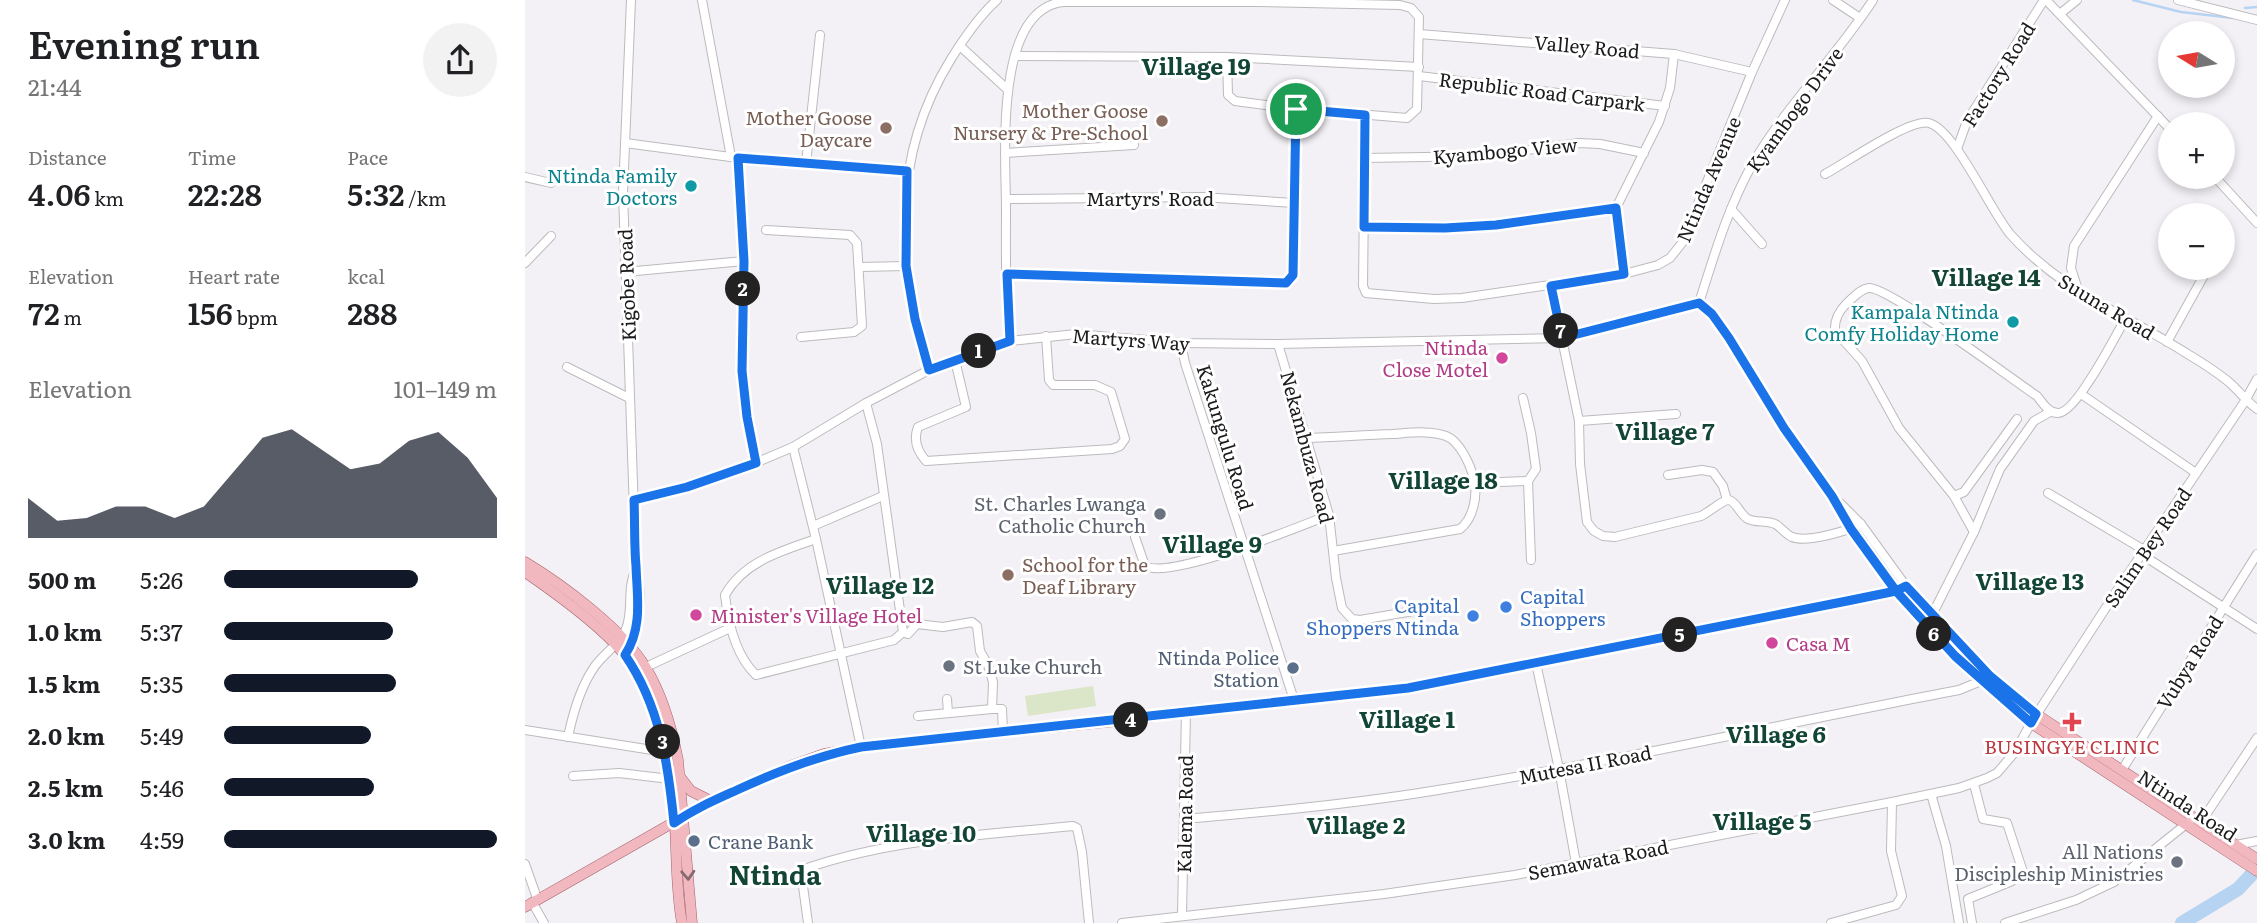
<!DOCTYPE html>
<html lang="en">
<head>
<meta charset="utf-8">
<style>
	:root { --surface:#fff; --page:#f2f2f2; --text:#202124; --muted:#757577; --accent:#111827 }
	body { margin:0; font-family:Literata,serif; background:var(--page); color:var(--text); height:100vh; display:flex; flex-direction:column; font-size:26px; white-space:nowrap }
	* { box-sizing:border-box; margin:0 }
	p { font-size:23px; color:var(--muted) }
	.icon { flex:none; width:38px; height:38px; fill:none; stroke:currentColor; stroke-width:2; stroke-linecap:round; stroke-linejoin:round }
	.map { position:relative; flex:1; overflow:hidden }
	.panel { display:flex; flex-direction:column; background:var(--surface); width:525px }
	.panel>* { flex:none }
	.needle { width:46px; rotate:281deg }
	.controls { position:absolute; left:1633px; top:21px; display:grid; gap:14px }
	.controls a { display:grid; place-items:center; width:77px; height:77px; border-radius:50%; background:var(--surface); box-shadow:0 4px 10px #0003; font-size:35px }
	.pin { position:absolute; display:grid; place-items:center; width:60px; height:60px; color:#fff; margin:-30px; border:4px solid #fff; border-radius:50%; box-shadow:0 2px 7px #0007 }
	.km { position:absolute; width:35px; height:35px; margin:-18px; border-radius:50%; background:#222; color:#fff; font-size:19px; line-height:35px; text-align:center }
	.round { display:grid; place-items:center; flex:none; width:74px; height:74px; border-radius:37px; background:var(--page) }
	.headline { display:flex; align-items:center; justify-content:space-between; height:119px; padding:0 28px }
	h1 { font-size:38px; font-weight:600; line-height:52px }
	.stats { display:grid; grid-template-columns:repeat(3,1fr); gap:10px; height:119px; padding:7px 28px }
	.stats div { display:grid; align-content:center }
	.stats b { font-size:30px; font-weight:600 }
	.stats small { font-size:19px; font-weight:400 }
	.stats p { font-size:19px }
	.chart { height:196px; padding:14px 28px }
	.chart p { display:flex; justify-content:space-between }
	.chart svg { width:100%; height:126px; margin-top:7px; fill:var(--accent); opacity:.7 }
	ul { padding:0 28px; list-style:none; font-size:23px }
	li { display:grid; grid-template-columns:112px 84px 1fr; align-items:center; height:52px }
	li i { height:18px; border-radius:9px; background:var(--accent) }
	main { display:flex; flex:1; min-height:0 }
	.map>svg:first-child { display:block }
	.green { fill:#dbe5c7 }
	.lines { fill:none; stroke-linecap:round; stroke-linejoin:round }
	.stream { stroke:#b6d3f1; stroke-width:2.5 }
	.river { stroke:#b6d3f1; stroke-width:14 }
	.minor-casing { stroke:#bdbabe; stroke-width:10 }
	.major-casing { stroke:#a2626a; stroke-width:11 }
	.minor { stroke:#fff; stroke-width:8 }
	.major { stroke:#f2b8bf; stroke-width:10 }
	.oneway { stroke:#86696e }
	.route-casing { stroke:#fff; stroke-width:14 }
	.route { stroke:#1a73e8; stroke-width:9 }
	.education-dot { fill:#8d6e63; stroke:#fff; stroke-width:2.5 }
	.culture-dot { fill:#0f9aa8; stroke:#fff; stroke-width:2.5 }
	.hotel-dot { fill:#d1479c; stroke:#fff; stroke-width:2.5 }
	.worship-dot { fill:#6b7280; stroke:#fff; stroke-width:2.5 }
	.shop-dot { fill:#3f7fe0; stroke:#fff; stroke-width:2.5 }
	.service-dot { fill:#5c6f8a; stroke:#fff; stroke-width:2.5 }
	.health-dot { fill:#e0444e; stroke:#fff; stroke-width:2.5 }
	.labels { text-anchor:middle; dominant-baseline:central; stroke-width:6; stroke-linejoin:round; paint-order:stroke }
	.street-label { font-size:19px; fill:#1b1a1c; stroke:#fff }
	.education-label { font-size:19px; fill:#785e54; stroke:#fff; text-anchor:end }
	.culture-label { font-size:19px; fill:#0d838f; stroke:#fff; text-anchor:end }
	.hotel-label { font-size:19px; fill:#b23c85; stroke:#fff; text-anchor:start }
	.worship-label { font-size:19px; fill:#5b616d; stroke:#fff; text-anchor:end }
	.shop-label { font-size:19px; fill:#366cbe; stroke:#fff; text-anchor:start }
	.service-label { font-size:19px; fill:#4e5e75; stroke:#fff; text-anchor:end }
	.health-label { font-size:19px; fill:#be3a42; stroke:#fff }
	.quarter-label { font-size:23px; font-weight:bold; fill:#124535; stroke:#fff }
	.district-label { font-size:26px; font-weight:bold; fill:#124535; stroke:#fff }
</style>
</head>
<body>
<main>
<section class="panel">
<div class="headline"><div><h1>Evening run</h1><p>21:44</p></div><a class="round"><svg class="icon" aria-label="share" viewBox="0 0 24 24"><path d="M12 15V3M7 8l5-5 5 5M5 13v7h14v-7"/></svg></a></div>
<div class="stats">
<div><p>Distance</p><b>4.06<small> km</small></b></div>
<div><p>Time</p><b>22:28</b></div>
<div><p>Pace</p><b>5:32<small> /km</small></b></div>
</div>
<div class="stats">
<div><p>Elevation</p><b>72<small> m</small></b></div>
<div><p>Heart rate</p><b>156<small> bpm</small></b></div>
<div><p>kcal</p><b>288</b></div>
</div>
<div class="chart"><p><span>Elevation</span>101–149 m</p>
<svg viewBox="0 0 160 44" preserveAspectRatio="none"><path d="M0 44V30L10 38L20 37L30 33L40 33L50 37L60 33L70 21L80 9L90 6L100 13L110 20L120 18L130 10L140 7L150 16L160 30V44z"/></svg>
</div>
<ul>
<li><b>500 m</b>5:26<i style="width:71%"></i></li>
<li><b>1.0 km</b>5:37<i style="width:62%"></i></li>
<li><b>1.5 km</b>5:35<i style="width:63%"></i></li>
<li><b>2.0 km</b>5:49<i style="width:54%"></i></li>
<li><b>2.5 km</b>5:46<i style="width:55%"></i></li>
<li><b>3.0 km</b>4:59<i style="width:100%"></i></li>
</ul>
</section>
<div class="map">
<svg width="1732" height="923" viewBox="0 0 1732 923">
	<rect width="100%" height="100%" fill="#f4f1f6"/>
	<path class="green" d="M568,686l3,20 -68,10 -3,-20z"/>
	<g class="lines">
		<g class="stream">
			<path d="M1608,0l48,12 52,6"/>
			<path d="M1720,8l12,-1"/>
		</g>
		<path class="river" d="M1657,923l56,-34 14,-15"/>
		<defs>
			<g id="minor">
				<path d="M177,0l29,157"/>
				<path d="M1308,0l27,18"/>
				<path d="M1521,0l124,129"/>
				<path d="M1653,0l79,20"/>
				<path d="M1536,13l16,-13"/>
				<path d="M894,34l255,20 78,18"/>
				<path d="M435,46l48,44"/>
				<path d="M490,56l212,1 192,10"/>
				<path d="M894,76l246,30"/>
				<path d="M840,115l-2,171 3,7 68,6 28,-1 162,-24 34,-9 12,-7 12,-15 70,-171 33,-72"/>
				<path d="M100,143l113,15 169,13"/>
				<path d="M1432,149l10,-28 77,-121"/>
				<path d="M480,153l129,-8"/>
				<path d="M213,158l6,103 -2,110 5,46 9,46"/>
				<path d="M840,158l118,-2 96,-13 21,1 44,9"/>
				<path d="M281,164l14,-129"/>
				<path d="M1300,174c21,-11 85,-56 104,-51 26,7 61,87 81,111 52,58 113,79 176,119 15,9 31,19 44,30 10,9 16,18 27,26"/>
				<path d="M0,177l26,6"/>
				<path d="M1690,177l42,46"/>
				<path d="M481,199l196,-2 92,6"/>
				<path d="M1206,209l31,35"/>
				<path d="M839,227l81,1 51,-3 120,-17"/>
				<path d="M241,230l84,5 7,8 5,83 -8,6 -53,5"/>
				<path d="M0,263l26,-27"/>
				<path d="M335,267l46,-1"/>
				<path d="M100,272l119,-11"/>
				<path d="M482,274l280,9 5,-8 4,-166"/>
				<path d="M1099,274l-8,-66 43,-86 11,-34 4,-34"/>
				<path d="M1026,286l28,135 1,43 7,58 7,9 9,5 12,1 86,-21c7,-3 23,-17 28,-16 8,2 11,15 19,19 8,4 18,1 27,5 6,3 10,10 17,13 15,6 55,-6 69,-13"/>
				<path d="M1553,290l-7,-22 3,-22 84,-130"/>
				<path d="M1174,303c15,-47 29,-96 54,-140 34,-58 83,-106 120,-163"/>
				<path d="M1174,303l13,11 17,24 55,90 48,68 19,33 45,62"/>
				<path d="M485,341c-5,-44 -4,-89 -4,-133 0,-49 -13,-200 58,-206h195l141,3 11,3 8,9 -2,92 -10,9 -111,-9 -61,-8 -7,-6 -1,-38"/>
				<path d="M1642,342l41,-74"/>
				<path d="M656,343l4,20 109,337"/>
				<path d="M753,344l51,171 7,63 6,30 10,11 8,1 83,-14"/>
				<path d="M430,360l11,47 -48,20c-5,13 -1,24 8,34l186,-12 8,-3 5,-7 -14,-47 -16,-7h-42l-4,-5 -3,-44"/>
				<path d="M42,367l62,31"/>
				<path d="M404,370c-30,-110 -41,-209 22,-311 13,-21 27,-42 46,-59"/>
				<path d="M1556,394l115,79"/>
				<path d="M998,398l8,35 5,36 -8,12 3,79"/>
				<path d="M1054,421l97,-7"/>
				<path d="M781,438c29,-1 58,-3 86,-4 17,-1 38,-4 54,2 14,5 25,30 28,44 4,16 -1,39 -14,49l-127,22"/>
				<path d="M268,447l23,92 45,208"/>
				<path d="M1143,475l34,-5 11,2 10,14 4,14"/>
				<path d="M950,483l53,-2"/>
				<path d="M1523,493l96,57"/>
				<path d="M1429,496l10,-4 53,-73"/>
				<path d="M109,500l95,-26 64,-27 73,-44 63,-33 81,-29 66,-7 105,9 97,1 284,-6 137,-35"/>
				<path d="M1315,503l21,21 45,62"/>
				<path d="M288,526l70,-30"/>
				<path d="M1449,532l-20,-36 -55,-68 -37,-67 -27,-30c-1,-12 4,-20 12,-28 7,-6 13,-14 22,-15 20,-1 144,92 168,108 6,7 11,17 21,17 18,0 57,-76 67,-94"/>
				<path d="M610,537l10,29c25,14 153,-39 184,-51"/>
				<path d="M291,539c-34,12 -72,22 -91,56 3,27 11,61 31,80l138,-35 9,-8 -26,-188 -11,-41"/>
				<path d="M1616,554l116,75"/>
				<path d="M1405,619l44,-87 26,-63 34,-48 16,-9"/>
				<path d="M378,632l5,2 9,-10 26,3 29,-5 5,4 3,25 8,14 5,17 -1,27h10l1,24"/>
				<path d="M104,649c10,-21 14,-57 7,-79l-13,-377 8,-193"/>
				<path d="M1011,663l23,106 17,94"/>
				<path d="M121,667l84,-39"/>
				<path d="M422,699l1,14"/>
				<path d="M393,716l74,-7"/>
				<path d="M0,730l140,22"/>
				<path d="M43,737c5,-24 12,-50 27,-71 10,-14 24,-21 31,-37 8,-19 0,-41 10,-59"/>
				<path d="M1597,770l135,-216"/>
				<path d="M48,776l46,-3 51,6"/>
				<path d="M1406,794l15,52 13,77"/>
				<path d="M659,819c85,-7 170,-15 254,-29 175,-28 348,-67 521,-100l22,-9"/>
				<path d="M1676,822l56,-84"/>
				<path d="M1711,845l21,-4"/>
				<path d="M0,864l12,34"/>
				<path d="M7,902l12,21"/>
				<path d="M657,916l4,-205"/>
				<path d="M283,923l-6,-44 5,-11c85,-29 176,-33 266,-42l4,2 5,24 7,71"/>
				<path d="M597,923l262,-29 131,-19 377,-73 67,-14 28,-10 10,-5 18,-21 16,-29 85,-131 129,-191 12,-22"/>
				<path d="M1306,923l65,-18 6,-9 -11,-45 1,-49"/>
				<path d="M1447,923l-4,-24 44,-18 11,-9 -16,-49 -24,-4 -9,-35"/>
				<path d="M1480,923l71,-23 38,-18 76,-61"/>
			</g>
			<g id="major">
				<path d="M0,562c38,23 99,68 121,106 17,28 26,61 32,92l14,163"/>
				<path d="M0,572c29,20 77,55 99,82 39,47 46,114 51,173 2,32 1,64 7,96"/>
				<path d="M1371,591l59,65 76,67 226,148"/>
				<path d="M156,778l10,13 20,10"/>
				<path d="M0,907l186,-106 77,-34 36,-13 49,-9 265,-26 48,-8 222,-23 439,-87 49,-10 10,-5 84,90 46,38 221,145"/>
			</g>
		</defs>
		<use href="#minor" class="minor-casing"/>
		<use href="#major" class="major-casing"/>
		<use href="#minor" class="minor"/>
		<use href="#major" class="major"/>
	</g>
	<defs><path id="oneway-chevron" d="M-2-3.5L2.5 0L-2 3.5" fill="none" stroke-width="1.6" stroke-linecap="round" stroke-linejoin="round" transform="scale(1.75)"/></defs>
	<use class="oneway" href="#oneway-chevron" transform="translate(163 875) rotate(87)"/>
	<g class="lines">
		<defs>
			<path id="route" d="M771,109l-3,166 -7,8 -279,-9 3,67 -81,29 -14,-51 -9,-53 1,-95 -169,-13 6,103 -2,110 5,46 9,46 -69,24 -53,13c1,22 0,44 2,66 1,30 7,62 -11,89 35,51 43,108 49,168 20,-14 41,-23 63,-33 41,-19 80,-34 124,-43l547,-59 439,-87 49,-10 10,-5 84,90 46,38 -5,9 -76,-67 -59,-65 -45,-62 -19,-33 -48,-68 -55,-90 -17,-24 -13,-11 -137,35 -11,-52 73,-12 -8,-66 -120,17 -51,3 -81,-1 1,-112 -69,-6"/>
		</defs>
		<use href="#route" class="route-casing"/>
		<use href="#route" class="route"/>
	</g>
	<g class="education-dot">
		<circle cx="637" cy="121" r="7"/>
		<circle cx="361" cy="128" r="7"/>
		<circle cx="483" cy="575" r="7"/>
	</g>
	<g class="culture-dot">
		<circle cx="166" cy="186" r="7"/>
		<circle cx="1488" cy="322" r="7"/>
	</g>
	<g class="hotel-dot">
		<circle cx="977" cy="358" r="7"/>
		<circle cx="171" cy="615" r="7"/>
		<circle cx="1247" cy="643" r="7"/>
	</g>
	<g class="worship-dot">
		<circle cx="635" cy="514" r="7"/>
		<circle cx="424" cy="666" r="7"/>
		<circle cx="1652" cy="862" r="7"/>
	</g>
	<g class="shop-dot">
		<circle cx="981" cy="607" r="7"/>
		<circle cx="948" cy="616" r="7"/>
	</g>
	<g class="service-dot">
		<circle cx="768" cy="668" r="7"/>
		<circle cx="169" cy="841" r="7"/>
	</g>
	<path class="health-dot" d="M1543.5 711.5h7v7h7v7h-7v7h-7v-7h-7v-7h7z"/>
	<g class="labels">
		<g class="street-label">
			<text transform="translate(1062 46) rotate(5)">Valley Road</text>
			<text transform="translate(1473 74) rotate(-58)">Factory Road</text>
			<text transform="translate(1017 91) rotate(7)">Republic Road Carpark</text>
			<text transform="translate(1269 109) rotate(-54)">Kyambogo Drive</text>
			<text transform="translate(980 150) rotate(-5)">Kyambogo View</text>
			<text transform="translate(1183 179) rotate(-67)">Ntinda Avenue</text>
			<text x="625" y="198">Martyrs' Road</text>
			<text transform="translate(101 285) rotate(-92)">Kigobe Road</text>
			<text transform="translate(1582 306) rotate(31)">Suuna Road</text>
			<text transform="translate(606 339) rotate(4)">Martyrs Way</text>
			<text transform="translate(701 437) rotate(73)">Kakungulu Road</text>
			<text transform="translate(783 447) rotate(75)">Nekambuza Road</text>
			<text transform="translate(1622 547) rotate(-56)">Salim Bey Road</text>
			<text transform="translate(1664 662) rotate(-58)">Vubya Road</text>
			<text transform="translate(1060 764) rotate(-11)">Mutesa II Road</text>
			<text transform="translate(1663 805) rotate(33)">Ntinda Road</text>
			<text transform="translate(659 814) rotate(-89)">Kalema Road</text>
			<text transform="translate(1073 859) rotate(-11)">Semawata Road</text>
		</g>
		<g class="education-label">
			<text x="623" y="110">Mother Goose<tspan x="623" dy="22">Nursery &amp; Pre-School</tspan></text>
			<text x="347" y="117">Mother Goose<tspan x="347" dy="22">Daycare</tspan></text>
			<text x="497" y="564" text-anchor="start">School for the<tspan x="497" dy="22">Deaf Library</tspan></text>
		</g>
		<g class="culture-label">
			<text x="152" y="175">Ntinda Family<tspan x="152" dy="22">Doctors</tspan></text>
			<text x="1474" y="311">Kampala Ntinda<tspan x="1474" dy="22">Comfy Holiday Home</tspan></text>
		</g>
		<g class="hotel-label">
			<text x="963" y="347" text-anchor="end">Ntinda<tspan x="963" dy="22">Close Motel</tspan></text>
			<text x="185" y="615">Minister's Village Hotel</text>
			<text x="1261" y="643">Casa M</text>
		</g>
		<g class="worship-label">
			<text x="621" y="503">St. Charles Lwanga<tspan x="621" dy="22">Catholic Church</tspan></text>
			<text x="438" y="666" text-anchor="start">St Luke Church</text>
			<text x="1638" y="851">All Nations<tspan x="1638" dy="22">Discipleship Ministries</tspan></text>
		</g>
		<g class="shop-label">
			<text x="995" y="596">Capital<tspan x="995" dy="22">Shoppers</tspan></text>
			<text x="934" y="605" text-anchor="end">Capital<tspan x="934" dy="22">Shoppers Ntinda</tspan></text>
		</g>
		<g class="service-label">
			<text x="754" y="657">Ntinda Police<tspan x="754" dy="22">Station</tspan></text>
			<text x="183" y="841" text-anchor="start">Crane Bank</text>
		</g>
		<g class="health-label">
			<text x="1547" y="746">BUSINGYE CLINIC</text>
		</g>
		<g class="quarter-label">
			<text x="671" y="65">Village 19</text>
			<text x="1461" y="276">Village 14</text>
			<text x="1140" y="430">Village 7</text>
			<text x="918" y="479">Village 18</text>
			<text x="687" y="543">Village 9</text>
			<text x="1505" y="580">Village 13</text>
			<text x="355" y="584">Village 12</text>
			<text x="882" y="718">Village 1</text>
			<text x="1251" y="733">Village 6</text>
			<text x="1237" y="820">Village 5</text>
			<text x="831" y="824">Village 2</text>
			<text x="396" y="832">Village 10</text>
		</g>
		<g class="district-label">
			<text x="250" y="873">Ntinda</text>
		</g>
	</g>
</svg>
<div class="controls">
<a><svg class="needle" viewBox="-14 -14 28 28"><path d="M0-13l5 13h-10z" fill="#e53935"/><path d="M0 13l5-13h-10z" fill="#757577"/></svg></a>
<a>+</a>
<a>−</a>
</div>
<div class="pin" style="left:771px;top:109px;background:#1e9e55"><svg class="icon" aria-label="arrive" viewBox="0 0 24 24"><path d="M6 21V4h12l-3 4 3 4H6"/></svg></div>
<b class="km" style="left:454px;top:351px">1</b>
<b class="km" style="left:218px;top:289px">2</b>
<b class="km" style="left:138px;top:742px">3</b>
<b class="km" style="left:606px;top:720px">4</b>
<b class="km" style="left:1155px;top:635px">5</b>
<b class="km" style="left:1409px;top:634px">6</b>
<b class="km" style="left:1036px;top:331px">7</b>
</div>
</main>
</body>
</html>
